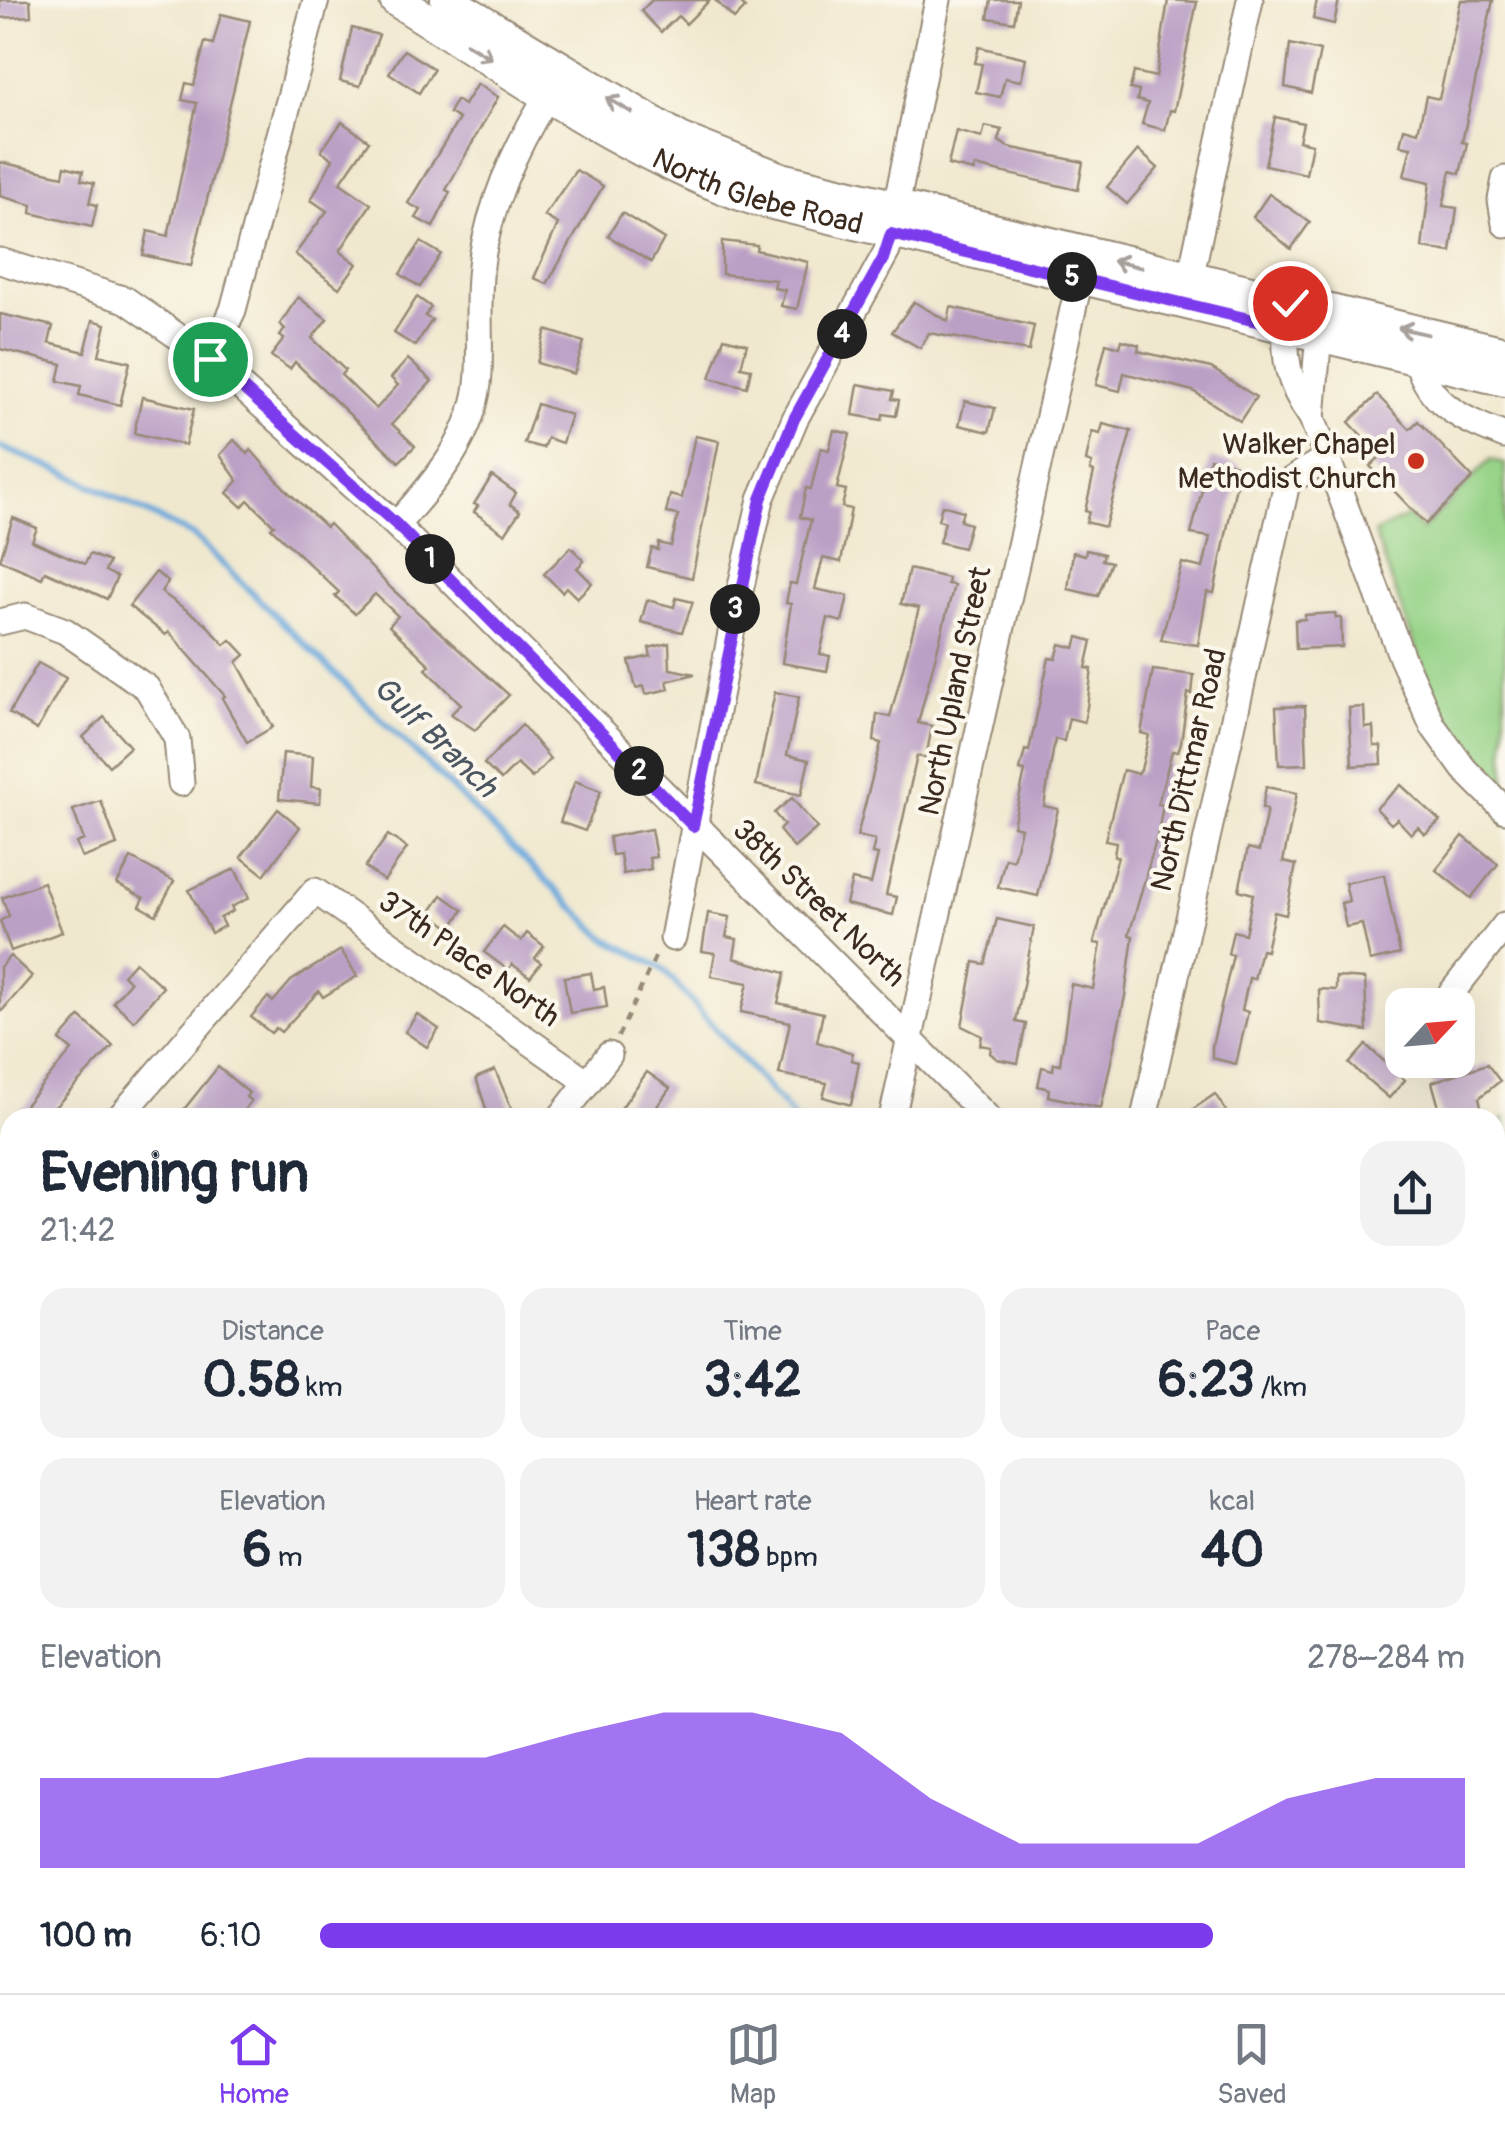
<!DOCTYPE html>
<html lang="en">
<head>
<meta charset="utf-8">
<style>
	:root { --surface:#fff; --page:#f2f2f3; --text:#1f2937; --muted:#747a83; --line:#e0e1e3; --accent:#7c3aed }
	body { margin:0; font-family:Pangolin,sans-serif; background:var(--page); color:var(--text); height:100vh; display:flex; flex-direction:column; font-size:38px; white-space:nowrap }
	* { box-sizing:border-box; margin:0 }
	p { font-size:32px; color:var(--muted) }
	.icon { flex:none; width:55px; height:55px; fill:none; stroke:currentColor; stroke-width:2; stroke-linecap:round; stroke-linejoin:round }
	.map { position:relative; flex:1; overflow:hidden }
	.panel { position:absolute; left:0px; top:1108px; width:1505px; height:888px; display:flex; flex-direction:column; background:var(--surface); border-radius:30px 30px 0 0; box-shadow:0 10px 40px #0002 }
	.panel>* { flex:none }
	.needle { width:65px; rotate:64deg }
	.tools { position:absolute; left:1385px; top:988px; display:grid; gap:20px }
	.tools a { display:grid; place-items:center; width:90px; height:90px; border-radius:20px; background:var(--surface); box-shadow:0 10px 40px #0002; font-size:50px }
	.pin { position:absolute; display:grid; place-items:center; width:85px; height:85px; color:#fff; margin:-42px; border:5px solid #fff; border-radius:50%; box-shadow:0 2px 10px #0007 }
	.km { position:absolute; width:50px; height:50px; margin:-25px; border-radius:50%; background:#222; color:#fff; font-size:28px; line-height:50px; text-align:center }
	.round { display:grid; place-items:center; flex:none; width:105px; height:105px; border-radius:30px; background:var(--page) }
	.head { display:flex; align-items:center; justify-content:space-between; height:170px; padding:0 40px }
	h1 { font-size:55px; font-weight:700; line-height:75px }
	.figures { display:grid; grid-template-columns:repeat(3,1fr); gap:15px; height:170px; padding:10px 40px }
	.figures div { display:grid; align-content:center; border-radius:25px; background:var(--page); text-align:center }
	.figures b { font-size:50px; font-weight:700 }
	.figures small { font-size:28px; font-weight:400 }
	.figures p { font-size:28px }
	.chart { height:280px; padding:20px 40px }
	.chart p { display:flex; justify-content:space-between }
	.chart svg { width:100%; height:180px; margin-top:10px; fill:var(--accent); opacity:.7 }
	ul { padding:0 40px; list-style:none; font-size:32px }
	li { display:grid; grid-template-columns:160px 120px 1fr; align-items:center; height:75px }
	li i { height:25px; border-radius:12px; background:var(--accent) }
	.dock { display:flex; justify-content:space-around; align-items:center; height:140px; border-top:2px solid var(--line); background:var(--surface); font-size:28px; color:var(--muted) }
	.dock a { display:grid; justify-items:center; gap:5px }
	.dock .on { color:var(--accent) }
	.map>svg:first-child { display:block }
	.green { fill:#97d388; stroke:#697e53; stroke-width:2.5 }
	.forest { fill:#79b574; stroke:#5a7049; stroke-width:2.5 }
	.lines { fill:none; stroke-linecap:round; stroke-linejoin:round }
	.stream { stroke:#68a7db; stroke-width:6 }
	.building { fill:#bba0c6 }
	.minor-casing { stroke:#968976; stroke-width:29 }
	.major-casing { stroke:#968976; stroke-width:36 }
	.path { stroke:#968976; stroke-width:4; stroke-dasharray:8 8; stroke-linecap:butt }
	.minor { stroke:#fff; stroke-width:25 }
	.major { stroke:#fff; stroke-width:32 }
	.oneway { stroke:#a79f9a }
	.route-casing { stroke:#fff; stroke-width:20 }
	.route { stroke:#7c3aed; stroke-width:12 }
	.poi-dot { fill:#c8321e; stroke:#fbf7ec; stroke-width:4 }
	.labels { text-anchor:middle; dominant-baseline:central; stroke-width:8; stroke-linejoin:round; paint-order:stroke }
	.street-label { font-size:30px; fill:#3b2a1e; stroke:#fbf7ec }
	.poi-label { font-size:30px; fill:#3b2a1e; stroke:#fbf7ec; text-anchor:end }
	.water-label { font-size:32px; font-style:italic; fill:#4b5660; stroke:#fbf7ec }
</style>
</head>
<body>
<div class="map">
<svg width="1505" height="1993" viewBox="0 0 1505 1993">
	<rect width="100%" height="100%" fill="#fbf7ec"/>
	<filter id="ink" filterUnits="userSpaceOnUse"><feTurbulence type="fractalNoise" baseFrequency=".01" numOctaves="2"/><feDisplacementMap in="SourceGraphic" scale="20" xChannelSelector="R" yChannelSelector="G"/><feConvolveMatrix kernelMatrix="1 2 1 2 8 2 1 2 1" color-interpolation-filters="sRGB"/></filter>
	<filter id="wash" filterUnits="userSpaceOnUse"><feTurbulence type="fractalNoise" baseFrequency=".0048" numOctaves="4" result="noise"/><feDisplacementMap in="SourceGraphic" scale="40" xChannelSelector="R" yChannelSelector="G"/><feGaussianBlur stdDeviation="2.25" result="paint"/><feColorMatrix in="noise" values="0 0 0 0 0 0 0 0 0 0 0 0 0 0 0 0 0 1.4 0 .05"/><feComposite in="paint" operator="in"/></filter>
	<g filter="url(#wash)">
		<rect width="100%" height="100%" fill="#f0e8ce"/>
		<g class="green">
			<path d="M1491,459l14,5v328c-72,-65 -97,-171 -131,-259l34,-17 14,14z"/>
			<path d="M1505,1117v292l-10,-49v-231z"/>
		</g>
		<path class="forest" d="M1505,1661v332h-232l-2,-8h224v-322z"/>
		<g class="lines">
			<g class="stream">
				<path d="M0,447l66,26 128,63 411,402 57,30 132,150"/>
				<path d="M1373,1985v8"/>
			</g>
		</g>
		<g id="blocks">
			<g class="building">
				<path d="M0,0h30l1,16 -31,2z"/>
				<path d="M652,0h58l-24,24 -8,-8 -17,16 -20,-21z"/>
				<path d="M715,0h23l7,8 -11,11z"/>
				<path d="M991,0h27l-4,22 -26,-4z"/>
				<path d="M1168,0l29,2 -23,109 -4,-1 -5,20 -23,-6 6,-21 -11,-3 2,-9 -9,-2 4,-17 22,5z"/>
				<path d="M1317,0h22l-5,24 -21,-5z"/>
				<path d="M1461,0h32l-31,142 5,1 -7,31 -9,-3 -8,35 14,2 -6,44 -29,-4 8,-66 -26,-6 7,-29 -11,-2 4,-17 14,4 8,-36 13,3z"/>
				<path d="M221,14l29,7 -59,245 -48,-11 5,-24 20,5 29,-133 -15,-3 4,-17 8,2 11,-43 8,2z"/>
				<path d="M352,28l27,7 -19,51 -20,-5z"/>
				<path d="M1290,44l30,7 -9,42 -26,-6z"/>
				<path d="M979,47l47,11 -5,23 -16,-3 -5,19 -24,-5 6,-28 -7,-1z"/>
				<path d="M404,50l30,19 -15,24 -30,-20z"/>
				<path d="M477,84l21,13 -52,93 4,2 -17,35 -17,-9 5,-8 -13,-7 51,-84 -10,-6 7,-13 8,5z"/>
				<path d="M1275,117l28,6 -4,18 13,3 -6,30 -41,-9z"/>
				<path d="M342,122l27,19 -29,42 31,21 -31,47 17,13 -18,24 -44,-34 32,-43 -16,-11 22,-41 -12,-8z"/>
				<path d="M985,126l17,4 -3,11 9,6 75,15 -5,28 -103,-24 -1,5 -26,-6 8,-34 26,7z"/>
				<path d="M1138,150l20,18 -31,36 -20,-17z"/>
				<path d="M0,162l63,14 2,-10 18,5 -2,9 13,3 -5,20 8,2 -5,22 -61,-14 1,-8 -32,-9z"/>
				<path d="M576,170l27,16 -56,98 -13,-6 24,-54 -14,-8z"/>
				<path d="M1269,194l41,28 -19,27 -38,-32z"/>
				<path d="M622,213l42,26 -13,23 -43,-26z"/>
				<path d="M722,241l35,4 -1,5 52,12 -11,47 -16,-3 4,-16 -11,-2 2,-8 -54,-6z"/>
				<path d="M421,242l20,12 -21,33 -20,-13z"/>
				<path d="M298,297l29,22 -15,19 33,32 -4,5 35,34 22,-24 -7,-7 17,-19 24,22 -40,43 23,22 -16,16 -104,-100 -5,7 -19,-13 13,-17 -4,-3 5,-7 -5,-5z"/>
				<path d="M417,297l14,10 -6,9 7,4 -17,26 -21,-13z"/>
				<path d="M914,302l34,19 3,-14 83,19 -5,25 -100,-18 -9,15 -28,-16z"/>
				<path d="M0,314l53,12 -4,17 36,9 8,-32 13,4 -7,31 31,7 -10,43 -41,-10 2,-9 -23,-5 4,-17 -62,-15z"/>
				<path d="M546,330l38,12 -10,32 -37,-11z"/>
				<path d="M724,338l23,6 -6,23 10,2 -4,18 -37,-9z"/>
				<path d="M1122,340l17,5 -1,6 73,17 45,29 -16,24 -47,-30 -69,-18 -4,18 -24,-6 10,-42 14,4z"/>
				<path d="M858,384l36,7 -2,8 7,1 -3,16 -13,-2 -1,6 -29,-5z"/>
				<path d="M1377,395l33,34 8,-8 55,57 -47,46 -56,-58 11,-10 -32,-34z"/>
				<path d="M142,397l52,12 -9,36 -51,-12z"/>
				<path d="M965,401l30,7 -6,24 -30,-7z"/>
				<path d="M537,404l34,11 -9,28 -15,-5 -4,10 -19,-5z"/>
				<path d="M1103,424l28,7 -26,96 -19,-5 3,-10 -4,-1 9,-39 -4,-2 2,-7 -6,-2 6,-29 8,2z"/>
				<path d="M834,430l16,4 -13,54 9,2 -4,17 9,2 -10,53 -18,-4 -8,31 33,7 -6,26 -14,-4 -8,36 10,2 -3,15 -45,-8 9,-59 -5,-1 4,-20 6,1 15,-64 -11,-3 6,-29 5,1 10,-41 8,2z"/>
				<path d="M695,436l24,5 -27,137 -45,-11 5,-19 6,2 1,-7 12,3 7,-31 -12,-2 4,-18 12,3z"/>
				<path d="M234,440l14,14 3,-4 37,42 38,35 3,-3 63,65 117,106 -34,35 -24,-16 10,-10 -35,-35 4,-4 -41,-39 9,-10 -23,-22 -20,20 -20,-18 4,-4 -68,-64 3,-3 -26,-25 -6,7 -15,-14 11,-12 -18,-26z"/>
				<path d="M1210,458l30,8 -26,127 -7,-1 -9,53 -37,-5 21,-77 21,5 7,-31 -19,-3z"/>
				<path d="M492,476l24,17 -6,11 10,7 -15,23 -31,-22 4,-6 -4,-2z"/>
				<path d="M942,505l21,6 -3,10 10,3 -7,24 -24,-6 6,-20 -7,-2z"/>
				<path d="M13,518l24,10 -5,13 53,23 5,-10 19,8 -4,9 12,6 -10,22 -62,-28 -3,7 -42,-18z"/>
				<path d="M571,547l13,14 -7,7 15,15 -15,15 -11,-11 -4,5 -18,-18z"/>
				<path d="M1086,550l18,4 -2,6 9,2 -13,34 -30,-7 5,-37 12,3z"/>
				<path d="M909,569l39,9 -1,6 7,1 -36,138 14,3 -6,32 -9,-2 -31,139 11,2 -4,18 -47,-11 6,-24 19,4 7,-29 -6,-1 3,-14 -18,-4 24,-93 -7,-2 3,-27 13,3 29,-109 -18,-4z"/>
				<path d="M156,572l12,10 -7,10 44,31 20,22 6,-5 14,15 -8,7 36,65 -26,15 -25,-44 3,-2 -56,-64 -3,3 -37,-29z"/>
				<path d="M676,598l17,4 -11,30 -41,-10 6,-22 27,7z"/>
				<path d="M1335,613l1,5h5l1,29 -46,2 -1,-29 10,-1v-4z"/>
				<path d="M1078,637l14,4 -6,27 6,1 -5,38 -3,15 -15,-4 -5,23 -9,-2 -11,67 14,3 -20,87 -40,-9 7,-29 8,2 8,-32 -8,-2 12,-55 -5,-1 5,-20 4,1 20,-93 7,1 4,-15 15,4z"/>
				<path d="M669,643l1,26 25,5 -28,7 2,8 -23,5 -2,-8 -8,2 -7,-27 22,-5 -2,-8z"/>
				<path d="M38,663l28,15 -29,52 -28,-17z"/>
				<path d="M1153,670l41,5 -2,19 -4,-1 -7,50 -3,9 -6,-1 -14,53 5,1 -5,28 -29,102 4,1 -8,60 -24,112 -53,-12 1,-7 -11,-3 4,-19 11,3 1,-7 6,1 11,-80 22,5 8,-45 -7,-1 24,-86 -4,-1 2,-14 -11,-2 18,-70 15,4 3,-4 8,-35 -8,-2z"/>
				<path d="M775,692l24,5 -12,58 22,5 -8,35 -45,-10z"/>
				<path d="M1305,706l2,58 -28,1 -3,-58z"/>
				<path d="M1364,707l1,21 8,-1 1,19h7l1,18 -30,2 -3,-58z"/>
				<path d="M104,717l26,30 -21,19 -26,-29z"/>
				<path d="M522,725l28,34 -18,19 -15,-14 -16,16 -17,-16z"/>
				<path d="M283,753l30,3 -2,31 10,1 -1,15 -41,-4z"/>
				<path d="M575,781l26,10 -16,40 -25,-9z"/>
				<path d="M1401,785l39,36 -15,13 -7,-7 -7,7 -14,-15 -6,5 -15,-16z"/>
				<path d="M1266,787l31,6 -14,69 13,3 -10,50 -12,-3 -8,39 -5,-1 -7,29 -5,-1 -7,32 6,2 -12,52 -24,-6v-12l21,-91 -5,-1 5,-23 12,3 8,-40 -14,-4 9,-42 11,3 8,-42 -5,-1z"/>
				<path d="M792,798l25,30 -23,20 -15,-18 5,-5 -10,-12z"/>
				<path d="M101,801l16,44 -35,13 -6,-15 8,-3 -11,-30z"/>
				<path d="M278,809l22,18 -36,48 -23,-18z"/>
				<path d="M651,829l5,28 -7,1 2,11 -28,5 -3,-20 -8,1 -3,-18z"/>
				<path d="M388,835l19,13 -23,33 -19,-14z"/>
				<path d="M1463,836l35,28 -27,34 -35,-28z"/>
				<path d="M131,858l43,23 -18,34 -16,-9 4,-8 -27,-14z"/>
				<path d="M235,869l14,29 -18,9 2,4 -13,7 4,8 -13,7 -22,-43z"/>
				<path d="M1384,875l16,79 -30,7 -8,-37 -16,3 -5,-24 8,-2 -4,-18z"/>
				<path d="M43,882l19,50 -51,19 -11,-30 9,-5 -7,-18z"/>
				<path d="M442,895l21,15 -12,18 -21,-15z"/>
				<path d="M708,913l22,4 -4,20 11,2 -3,19 51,15 -7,30 45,10 -6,29 36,11 -2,7 8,2 -8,43 -28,-8 4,-14 -48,-9 11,-52 -49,-10 7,-29 -37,-7 4,-23 -13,-2z"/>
				<path d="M997,919l37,8 -18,95 10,2 -8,39 -21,-4 -7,-6 1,-6 -11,-2 2,-9 -20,-10 12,-64 11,2z"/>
				<path d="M503,927l18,14 6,-8 17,13 -9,12 6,5 -11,14 -18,-13 -4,6 -24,-18z"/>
				<path d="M341,950l16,26 -34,21 -4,-6 -38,41 -5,-4 -5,5 -20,-16 17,-20 5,5 18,-21z"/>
				<path d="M10,956l22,20 -32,37v-46z"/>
				<path d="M135,962l28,25 -29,34 -21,-19 17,-20 -7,-7z"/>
				<path d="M591,973l3,16 10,-2 3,20 -37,6 -6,-36z"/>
				<path d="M1336,977l29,2 2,52 -47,-8 -1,-34 17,1z"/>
				<path d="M417,1014l22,15 -12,18 -22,-15z"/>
				<path d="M80,1017l33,29 -58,61 12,11h-53l58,-68 -12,-10z"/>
				<path d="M1366,1045l39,35 -16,18 -40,-34z"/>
				<path d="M1487,1064l13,17 -21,17 4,17 -41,3 -10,-36z"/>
				<path d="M218,1067l31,26 -3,4 5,4 -13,17h-61z"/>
				<path d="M495,1070l18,42 -24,6 -13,-40z"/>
				<path d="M647,1072l23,16 -21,30h-35z"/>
				<path d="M1215,1094l16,24h-51z"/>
			</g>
		</g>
	</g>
	<g filter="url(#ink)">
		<use href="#blocks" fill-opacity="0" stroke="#968976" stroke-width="2.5"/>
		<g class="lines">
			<defs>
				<g id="minor">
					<path d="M1505,179l-4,21 4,24"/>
					<path d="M0,261l126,39 84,59 186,166 592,593"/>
					<path d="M1190,279l60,-279"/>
					<path d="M1288,313c-6,42 -1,70 24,105l90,240 31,68 31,43 41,41"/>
					<path d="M210,359l23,-49 83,-310"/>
					<path d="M1417,359c11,46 47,61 88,77"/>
					<path d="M1312,418l8,-98"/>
					<path d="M396,525c40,-44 80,-90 83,-152 2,-43 -4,-88 6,-131 13,-59 39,-110 71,-160"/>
					<path d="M0,622l25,-6 40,15 82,57 30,51 4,44"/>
					<path d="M673,938l62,-326 26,-113 34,-80 92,-168 51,-251"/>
					<path d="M1442,1005l63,-80"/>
					<path d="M119,1118l196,-227 271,190"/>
					<path d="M560,1118l49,-63"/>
					<path d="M892,1118l188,-840"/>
					<path d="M1144,1118l143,-635 40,-26"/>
					<path d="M0,1256l10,-11"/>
					<path d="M0,1291l10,8"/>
					<path d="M0,1718l10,11"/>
					<path d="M0,1896l10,-13"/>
					<path d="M1032,1985l10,8"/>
					<path d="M1133,1985l3,8"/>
				</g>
				<g id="major">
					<path id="s1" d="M396,0c114,70 228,154 356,198l753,182"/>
					<path d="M447,0l233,139 101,40 724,174"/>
				</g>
			</defs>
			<use href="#minor" class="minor-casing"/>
			<use href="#major" class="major-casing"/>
			<g class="path">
				<path d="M618,1037l40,-86"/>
				<path d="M1495,1296l10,-4"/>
				<path d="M1495,1884l10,-7"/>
				<path d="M1403,1985l1,8"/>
				<path d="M1405,1985l8,8"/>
			</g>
			<use href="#minor" class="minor"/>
			<use href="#major" class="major"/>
		</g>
		<defs><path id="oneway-shaft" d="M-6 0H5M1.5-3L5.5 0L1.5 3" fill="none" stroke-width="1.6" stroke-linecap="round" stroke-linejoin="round" transform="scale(2.5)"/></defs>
		<g class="oneway">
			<use href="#oneway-shaft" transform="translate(479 51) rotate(31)"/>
			<use href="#oneway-shaft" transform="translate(619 105) rotate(-150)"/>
			<use href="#oneway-shaft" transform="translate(1127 264) rotate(-166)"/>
			<use href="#oneway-shaft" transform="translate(1413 331) rotate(-167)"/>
		</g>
	</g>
	<g class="lines" filter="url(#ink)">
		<defs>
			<path id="route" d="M210,359l186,165 297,302 68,-327 33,-80 89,-160 8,-25 395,94 4,-25"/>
		</defs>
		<use href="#route" class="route-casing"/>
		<use href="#route" class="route"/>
	</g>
	<circle class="poi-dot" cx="1416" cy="461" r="10"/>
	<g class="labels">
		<g class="street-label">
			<text stroke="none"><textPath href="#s1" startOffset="412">North Glebe Road</textPath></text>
			<text transform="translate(955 691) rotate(-78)">North Upland Street</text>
			<text transform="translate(1189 770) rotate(-77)">North Dittmar Road</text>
			<text transform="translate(819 903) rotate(44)">38th Street North</text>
			<text transform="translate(469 959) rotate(35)">37th Place North</text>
		</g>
		<g class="poi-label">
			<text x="1396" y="444">Walker Chapel<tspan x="1396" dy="34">Methodist Church</tspan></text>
		</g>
		<g class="water-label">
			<text transform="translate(435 737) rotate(44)">Gulf Branch</text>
		</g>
	</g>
</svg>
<div class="tools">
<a><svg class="needle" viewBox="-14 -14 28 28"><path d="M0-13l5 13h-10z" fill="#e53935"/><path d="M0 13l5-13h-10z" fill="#747a83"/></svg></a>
</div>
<div class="pin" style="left:210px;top:359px;background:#1e9e55"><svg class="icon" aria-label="arrive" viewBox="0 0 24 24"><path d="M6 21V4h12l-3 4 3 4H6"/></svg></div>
<div class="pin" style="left:1290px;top:303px;background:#d93025"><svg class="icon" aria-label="check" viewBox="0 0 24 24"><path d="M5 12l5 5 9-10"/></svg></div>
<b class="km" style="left:430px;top:559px">1</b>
<b class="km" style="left:639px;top:771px">2</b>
<b class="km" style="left:735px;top:609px">3</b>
<b class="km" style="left:842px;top:334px">4</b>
<b class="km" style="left:1072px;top:277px">5</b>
<section class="panel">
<div class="head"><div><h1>Evening run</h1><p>21:42</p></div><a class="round"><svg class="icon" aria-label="share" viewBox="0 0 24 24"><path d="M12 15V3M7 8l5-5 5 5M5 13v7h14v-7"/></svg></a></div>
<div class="figures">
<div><p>Distance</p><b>0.58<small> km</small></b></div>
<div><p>Time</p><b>3:42</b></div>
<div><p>Pace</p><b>6:23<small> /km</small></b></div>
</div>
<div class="figures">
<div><p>Elevation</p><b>6<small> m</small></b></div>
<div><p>Heart rate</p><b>138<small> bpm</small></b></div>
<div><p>kcal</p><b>40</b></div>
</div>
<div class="chart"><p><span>Elevation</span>278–284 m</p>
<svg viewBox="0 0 160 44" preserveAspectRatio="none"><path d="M0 44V22L10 22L20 22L30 17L40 17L50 17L60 11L70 6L80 6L90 11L100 27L110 38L120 38L130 38L140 27L150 22L160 22V44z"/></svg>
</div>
<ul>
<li><b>100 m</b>6:10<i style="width:78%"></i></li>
</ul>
</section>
</div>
<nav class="dock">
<a class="on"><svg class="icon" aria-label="home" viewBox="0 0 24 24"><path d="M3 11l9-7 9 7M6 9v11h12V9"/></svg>Home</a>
<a><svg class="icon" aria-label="map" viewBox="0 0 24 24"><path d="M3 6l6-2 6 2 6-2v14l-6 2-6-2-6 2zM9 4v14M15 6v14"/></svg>Map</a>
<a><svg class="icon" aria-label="saved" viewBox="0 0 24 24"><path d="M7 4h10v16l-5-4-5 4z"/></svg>Saved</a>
</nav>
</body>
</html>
